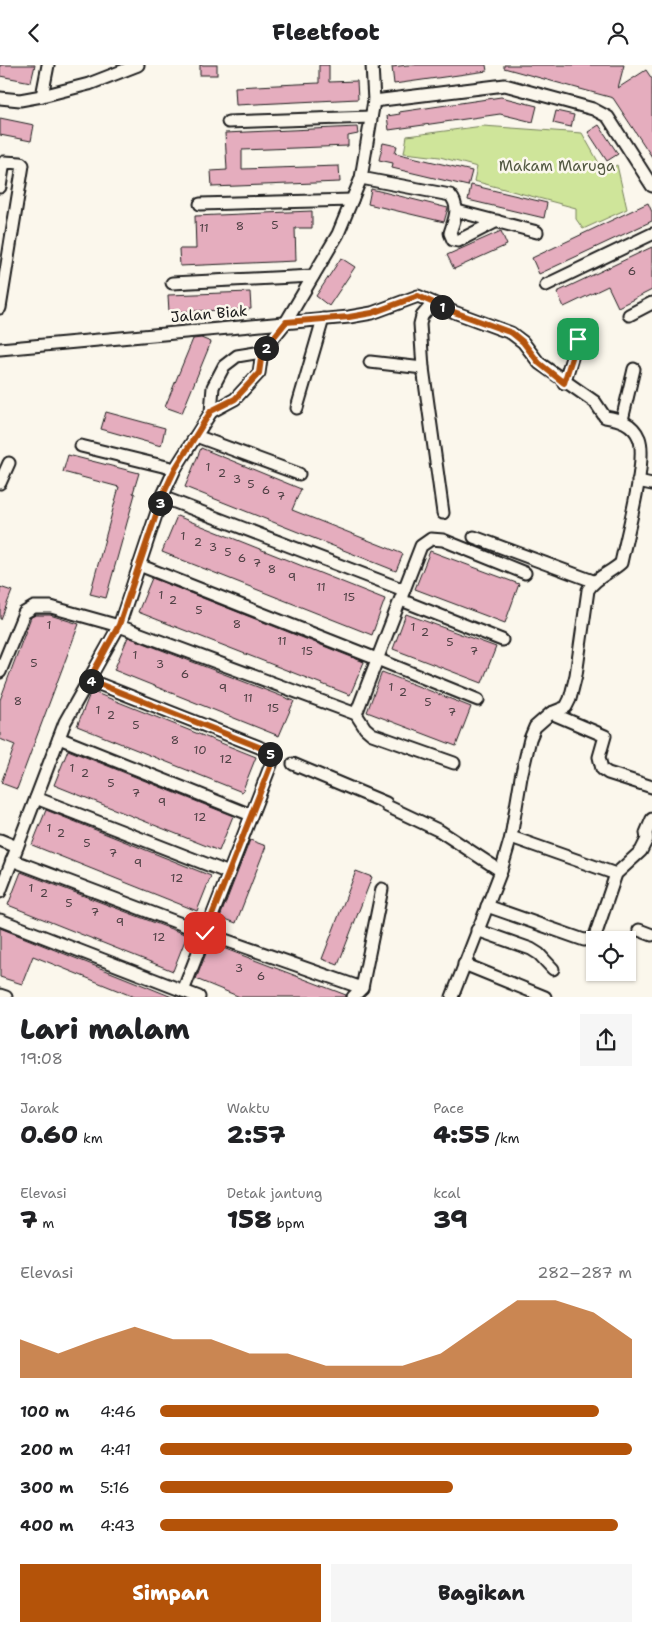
<!DOCTYPE html>
<html lang="id">
<head>
<meta charset="utf-8">
<style>
	:root { --surface:#fff; --page:#f6f6f6; --text:#202124; --muted:#757577; --accent:#b45309 }
	body { margin:0; font-family:"Shantell Sans",sans-serif; background:var(--page); color:var(--text); height:100vh; display:flex; flex-direction:column; font-size:19px; white-space:nowrap }
	* { box-sizing:border-box; margin:0 }
	p { font-size:16px; color:var(--muted) }
	.icon { flex:none; width:28px; height:28px; fill:none; stroke:currentColor; stroke-width:2; stroke-linecap:round; stroke-linejoin:round }
	.map { position:relative; height:932px; overflow:hidden }
	.sheet { display:flex; flex-direction:column; background:var(--surface); flex:1 }
	.sheet>* { flex:none }
	.tools { position:absolute; left:586px; top:866px; display:grid; gap:10px }
	.tools a { display:grid; place-items:center; width:50px; height:50px; border-radius:0px; background:var(--surface); box-shadow:0 1px 4px #0004; font-size:25px }
	.pin { position:absolute; display:grid; place-items:center; width:42px; height:42px; color:#fff; margin:-21px; border-radius:10px; box-shadow:0 2px 8px #0006 }
	.km { position:absolute; width:25px; height:25px; margin:-12px; border-radius:50%; background:#222; color:#fff; font-size:14px; line-height:25px; text-align:center }
	.round { display:grid; place-items:center; flex:none; width:52px; height:52px; border-radius:0px; background:var(--page) }
	.summary { display:flex; align-items:center; justify-content:space-between; height:85px; padding:0 20px }
	h1 { font-size:28px; font-weight:800; line-height:38px }
	.stats { display:grid; grid-template-columns:repeat(3,1fr); gap:8px; height:85px; padding:5px 20px }
	.stats div { display:grid; align-content:center }
	.stats b { font-size:25px; font-weight:800 }
	.stats small { font-size:14px; font-weight:400 }
	.stats p { font-size:14px }
	.chart { height:140px; padding:10px 20px }
	.chart p { display:flex; justify-content:space-between }
	.chart svg { width:100%; height:90px; margin-top:5px; fill:var(--accent); opacity:.7 }
	.cta { display:flex; gap:10px; margin-top:auto; padding:10px 20px }
	.cta a { flex:1; height:58px; border-radius:0px; background:var(--accent); color:#fff; font-size:20px; font-weight:800; line-height:58px; text-align:center }
	.cta a+a { background:var(--page); color:var(--text) }
	ul { padding:0 20px; list-style:none; font-size:16px }
	li { display:grid; grid-template-columns:80px 60px 1fr; align-items:center; height:38px }
	li i { height:12px; border-radius:6px; background:var(--accent) }
	header { display:flex; justify-content:space-between; align-items:center; height:65px; padding:0 20px; background:var(--surface); font-size:22px; font-weight:800 }
	.map>svg:first-child { display:block }
	.green { fill:#cfe59a; stroke:#76805b }
	.building { fill:#e5adbe; stroke:#1c1c1c }
	.lines { fill:none; stroke-linecap:round; stroke-linejoin:round }
	.street-casing { stroke:#1c1c1c; stroke-width:15 }
	.street { stroke:#fbf7ec; stroke-width:11 }
	.route-casing { stroke:#fff; stroke-width:10 }
	.route { stroke:#b45309; stroke-width:6 }
	.labels { text-anchor:middle; dominant-baseline:central; stroke-width:5; stroke-linejoin:round; paint-order:stroke }
	.number-label { font-size:12px; fill:#4e4044 }
	.park-label { font-size:15px; fill:#525842; stroke:#fbf7ec }
	.street-label { font-size:15px; fill:#1c1c1c; stroke:#fbf7ec }
</style>
</head>
<body>
<header><svg class="icon" aria-label="back" viewBox="0 0 24 24"><path d="M15 5l-7 7 7 7"/></svg>Fleetfoot<svg class="icon" aria-label="person" viewBox="0 0 24 24"><circle cx="12" cy="8" r="4"/><path d="M4 21q1-7 8-7t8 7"/></svg></header>
<div class="map">
<svg width="652" height="932" viewBox="0 0 652 932">
	<rect width="100%" height="100%" fill="#fbf7ec"/>
	<filter id="ink" filterUnits="userSpaceOnUse"><feTurbulence type="fractalNoise" baseFrequency=".02" numOctaves="2"/><feDisplacementMap in="SourceGraphic" scale="10" xChannelSelector="R" yChannelSelector="G"/><feConvolveMatrix kernelMatrix="1 2 1 2 8 2 1 2 1" color-interpolation-filters="sRGB"/></filter>
	<g filter="url(#ink)">
		<path class="green" d="M483,61l99,7 22,39 13,-7 10,44 -44,20 -7,-10v-11l-102,-27 3,-14 -37,-10 -36,-4 3,-17z"/>
		<g class="building">
			<path d="M0,0h35l-4,17 -31,-6z"/>
			<rect x="200" y="0" width="17" height="10"/>
			<path d="M319,0h10v17l28,-1 1,18 -122,6 -1,-18 84,-4z"/>
			<path d="M407,0h79l1,6 -93,13 -2,-17z"/>
			<path d="M504,0h120l-6,23 28,-18 6,9v78l-39,-59 -109,-30z"/>
			<path d="M501,32l36,9 -4,16 -33,-8 -111,16 -2,-14 13,-2 -1,-2z"/>
			<path d="M556,46l18,4 -3,12 -18,-4z"/>
			<path d="M0,53l34,7 -3,16 -31,-6z"/>
			<path d="M599,60l19,29 -11,7 -19,-29z"/>
			<path d="M357,62l1,7 -10,2v10l-106,4v19l97,-3 1,16 -128,5 -1,-16 16,-1 -2,-37z"/>
			<path d="M383,78l14,3 -2,7 77,18 -4,15 -76,-18 1,-5 -14,-3z"/>
			<path d="M471,120l76,18 -3,15 -76,-18z"/>
			<path d="M371,124l77,19 -4,14 -76,-18z"/>
			<path d="M648,138l4,9v9l-113,53 -7,-16z"/>
			<path d="M312,146v17h-17l1,33 -116,5 -1,-17h17l-1,-33z"/>
			<path d="M501,166l6,14 -53,24 -7,-14z"/>
			<path d="M652,182v43l-34,17 -10,-21 -44,21 -7,-15z"/>
			<path d="M341,193l14,9 -26,39 -13,-10z"/>
			<path d="M250,227l1,17 -82,3 -1,-17z"/>
			<path d="M201,273l10,4 -29,71 -17,-6 28,-68z"/>
			<path d="M106,347l59,16 -4,18 -60,-17z"/>
			<path d="M201,383l100,41 -9,21 111,44 -7,17 -211,-84z"/>
			<path d="M68,390l71,18 -6,20 2,1 -29,104 -16,-4 29,-107 -56,-15z"/>
			<path d="M177,451l208,83 -13,36 -210,-83z"/>
			<path d="M430,486l89,33 -14,39 -90,-34z"/>
			<path d="M152,513l212,84 -14,33 -212,-83z"/>
			<path d="M0,522l12,4 -11,28h-1z"/>
			<path d="M406,549l90,33 -14,36 -89,-34z"/>
			<path d="M36,550h14l29,9 -62,165 -16,-6 14,-38 -15,-6v-39l31,-83z"/>
			<path d="M128,572l166,64 -15,35 -165,-66z"/>
			<path d="M382,607l89,35 -15,39 -89,-34z"/>
			<path d="M91,626l165,66 -14,35 -165,-66z"/>
			<path d="M68,685l165,66 -14,35 -165,-66z"/>
			<path d="M46,745l165,66 -14,35 -165,-66z"/>
			<path d="M250,775l16,6 -30,77 -16,-6z"/>
			<path d="M356,806l16,6 -34,88 -16,-6z"/>
			<path d="M21,807l166,63 -14,36 -165,-66z"/>
			<path d="M0,863l140,56 32,13h-38l-101,-41 -11,28 -22,-7z"/>
			<path d="M210,878l136,52v2h-106l-44,-18z"/>
		</g>
		<g class="lines">
			<defs>
				<g id="street">
					<path d="M42,31l6,-31"/>
					<path d="M0,33l20,2 22,-4 47,-12 49,-19"/>
					<path d="M374,36l131,-16 88,24 15,8 44,69"/>
					<path d="M228,57l143,-5"/>
					<path d="M361,113l89,17c11,12 4,25 0,38l3,7 5,1 39,-20"/>
					<path d="M0,122l4,-25 17,1 2,2 -23,143"/>
					<path d="M200,139l152,-4"/>
					<path d="M457,146l80,21"/>
					<path d="M172,218l141,-7"/>
					<path d="M546,220l106,-51"/>
					<path d="M433,238l-11,13 -2,8 3,44 20,145"/>
					<path d="M629,250l23,-12"/>
					<path d="M0,284l349,-32 23,-4 46,-17 36,16 57,21 12,9 16,21 56,39 10,15c14,2 28,6 34,21 9,21 -13,100 -18,125 -11,10 -25,14 -33,27l-12,85 -6,24 -4,8 -15,6 -16,14 -5,12 -9,38 -10,60 -10,34 -49,126"/>
					<path d="M370,297l53,6"/>
					<path d="M564,318l14,-44"/>
					<path d="M297,343l26,-89"/>
					<path d="M211,347l24,-13 24,-26 3,-21 24,-30 52,-88 23,-56 13,-77 -2,-36"/>
					<path d="M622,355l12,-51"/>
					<path d="M196,371l103,38"/>
					<path d="M81,381l94,23"/>
					<path d="M638,416l14,3"/>
					<path d="M0,418l9,-20"/>
					<path d="M162,432l242,93"/>
					<path d="M474,472l119,44"/>
					<path d="M139,500l238,94 101,41"/>
					<path d="M401,535l101,40"/>
					<path d="M0,607l24,-59 10,-6h17l68,19 237,88 9,14 7,6 82,29"/>
					<path d="M89,615l170,67 11,6 2,9 -89,229"/>
					<path d="M551,648l54,23 -6,21 3,12 6,4 44,14"/>
					<path d="M356,649l65,-168 10,-7 12,1 82,33"/>
					<path d="M59,673l192,77"/>
					<path d="M293,699l93,39 1,3 53,25 61,40"/>
					<path d="M36,733l193,75"/>
					<path d="M511,772l105,37"/>
					<path d="M0,775l17,7"/>
					<path d="M12,795l193,73 157,55"/>
					<path d="M0,827l65,-170 54,-96 43,-129 13,-28 36,-57 2,-25 11,-21 13,-10 25,-4"/>
					<path d="M487,841l97,34 10,-1 22,-65 25,-23 6,-12 -1,-6 6,-14"/>
					<path d="M0,855l199,77"/>
					<path d="M477,865l54,19 8,5 14,15"/>
					<path d="M639,865l13,5"/>
					<path d="M464,899l81,33"/>
					<path d="M0,930l6,2"/>
					<path d="M353,932l9,-9 20,-99"/>
				</g>
			</defs>
			<use href="#street" class="street-casing"/>
			<use href="#street" class="street"/>
		</g>
	</g>
	<g class="lines" filter="url(#ink)">
		<defs>
			<path id="route" d="M205,868l67,-171 -2,-9 -11,-6 -170,-67 30,-55 43,-128 13,-28 36,-58 24,-12 24,-26 3,-21 24,-30 63,-5 23,-4 46,-17 36,16 58,21 11,9 16,21 25,20 14,-44"/>
		</defs>
		<use href="#route" class="route-casing"/>
		<use href="#route" class="route"/>
	</g>
	<g class="labels">
		<g class="number-label">
			<text x="275" y="160">5</text>
			<text x="240" y="161">8</text>
			<text x="204" y="163">11</text>
			<text x="632" y="206">6</text>
			<text x="208" y="402">1</text>
			<text x="222" y="408">2</text>
			<text x="237" y="414">3</text>
			<text x="251" y="419">5</text>
			<text x="266" y="425">6</text>
			<text x="281" y="431">7</text>
			<text x="183" y="471">1</text>
			<text x="198" y="477">2</text>
			<text x="213" y="482">3</text>
			<text x="228" y="487">5</text>
			<text x="242" y="493">6</text>
			<text x="257" y="498">7</text>
			<text x="272" y="504">8</text>
			<text x="292" y="512">9</text>
			<text x="321" y="522">11</text>
			<text x="161" y="530">1</text>
			<text x="349" y="532">15</text>
			<text x="173" y="535">2</text>
			<text x="199" y="545">5</text>
			<text x="237" y="559">8</text>
			<text x="49" y="560">1</text>
			<text x="413" y="562">1</text>
			<text x="425" y="567">2</text>
			<text x="282" y="576">11</text>
			<text x="450" y="577">5</text>
			<text x="307" y="586">15</text>
			<text x="474" y="586">7</text>
			<text x="135" y="590">1</text>
			<text x="34" y="598">5</text>
			<text x="160" y="599">3</text>
			<text x="185" y="609">6</text>
			<text x="391" y="622">1</text>
			<text x="223" y="623">9</text>
			<text x="403" y="627">2</text>
			<text x="248" y="633">11</text>
			<text x="18" y="636">8</text>
			<text x="428" y="637">5</text>
			<text x="273" y="643">15</text>
			<text x="98" y="645">1</text>
			<text x="452" y="647">7</text>
			<text x="111" y="650">2</text>
			<text x="136" y="660">5</text>
			<text x="175" y="675">8</text>
			<text x="200" y="685">10</text>
			<text x="226" y="694">12</text>
			<text x="72" y="703">1</text>
			<text x="85" y="708">2</text>
			<text x="111" y="718">5</text>
			<text x="136" y="728">7</text>
			<text x="162" y="737">9</text>
			<text x="200" y="752">12</text>
			<text x="49" y="763">1</text>
			<text x="61" y="768">2</text>
			<text x="87" y="778">5</text>
			<text x="113" y="788">7</text>
			<text x="138" y="798">9</text>
			<text x="177" y="813">12</text>
			<text x="31" y="823">1</text>
			<text x="44" y="828">2</text>
			<text x="69" y="838">5</text>
			<text x="95" y="847">7</text>
			<text x="120" y="857">9</text>
			<text x="159" y="872">12</text>
			<text x="239" y="903">3</text>
			<text x="261" y="911">6</text>
		</g>
		<g class="park-label">
			<text x="557" y="101">Makam Maruga</text>
		</g>
		<g class="street-label">
			<text transform="translate(209 249) rotate(-5)">Jalan Biak</text>
		</g>
	</g>
</svg>
<div class="tools">
<a><svg class="icon" aria-label="locate" viewBox="0 0 24 24"><circle cx="12" cy="12" r="6"/><path d="M12 2v4M12 18v4M2 12h4M18 12h4"/></svg></a>
</div>
<div class="pin" style="left:578px;top:274px;background:#1e9e55"><svg class="icon" aria-label="arrive" viewBox="0 0 24 24"><path d="M6 21V4h12l-3 4 3 4H6"/></svg></div>
<div class="pin" style="left:205px;top:868px;background:#d93025"><svg class="icon" aria-label="check" viewBox="0 0 24 24"><path d="M5 12l5 5 9-10"/></svg></div>
<b class="km" style="left:442px;top:242px">1</b>
<b class="km" style="left:266px;top:283px">2</b>
<b class="km" style="left:160px;top:438px">3</b>
<b class="km" style="left:91px;top:616px">4</b>
<b class="km" style="left:270px;top:689px">5</b>
</div>
<section class="sheet">
<div class="summary"><div><h1>Lari malam</h1><p>19:08</p></div><a class="round"><svg class="icon" aria-label="share" viewBox="0 0 24 24"><path d="M12 15V3M7 8l5-5 5 5M5 13v7h14v-7"/></svg></a></div>
<div class="stats">
<div><p>Jarak</p><b>0.60<small> km</small></b></div>
<div><p>Waktu</p><b>2:57</b></div>
<div><p>Pace</p><b>4:55<small> /km</small></b></div>
</div>
<div class="stats">
<div><p>Elevasi</p><b>7<small> m</small></b></div>
<div><p>Detak jantung</p><b>158<small> bpm</small></b></div>
<div><p>kcal</p><b>39</b></div>
</div>
<div class="chart"><p><span>Elevasi</span>282–287 m</p>
<svg viewBox="0 0 160 44" preserveAspectRatio="none"><path d="M0 44V25L10 32L20 25L30 19L40 25L50 25L60 32L70 32L80 38L90 38L100 38L110 32L120 19L130 6L140 6L150 12L160 25V44z"/></svg>
</div>
<ul>
<li><b>100 m</b>4:46<i style="width:93%"></i></li>
<li><b>200 m</b>4:41<i style="width:100%"></i></li>
<li><b>300 m</b>5:16<i style="width:62%"></i></li>
<li><b>400 m</b>4:43<i style="width:97%"></i></li>
</ul>
<div class="cta"><a>Simpan</a><a>Bagikan</a></div>
</section>
</body>
</html>
